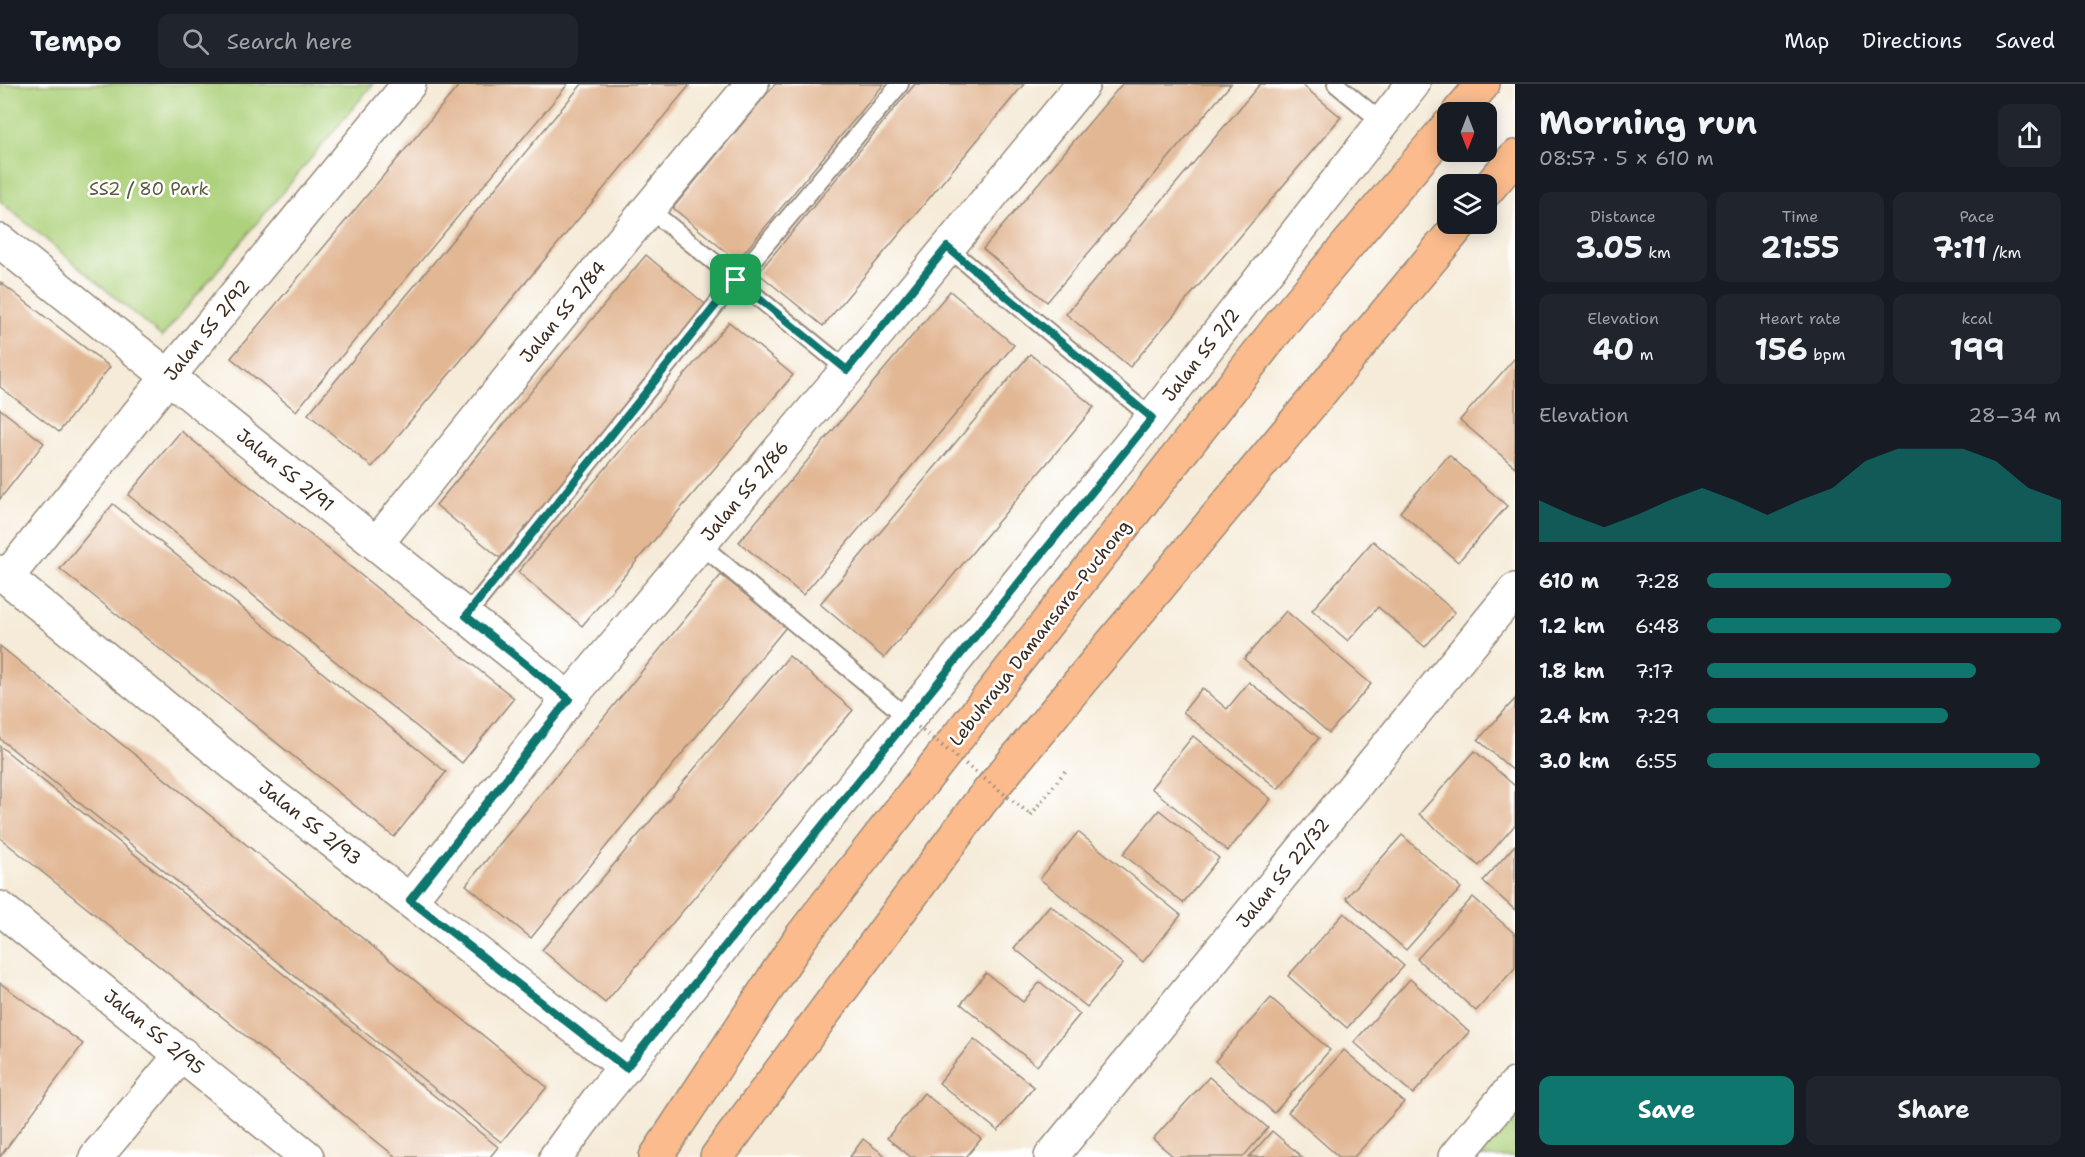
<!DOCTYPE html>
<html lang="en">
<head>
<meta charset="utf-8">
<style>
	:root { --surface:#171b24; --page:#20242c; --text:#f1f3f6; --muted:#9ea1a6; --line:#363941; --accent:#0f766e }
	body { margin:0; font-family:"Shantell Sans",sans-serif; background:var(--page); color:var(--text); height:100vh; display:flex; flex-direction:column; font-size:22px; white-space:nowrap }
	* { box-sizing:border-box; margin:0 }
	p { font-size:20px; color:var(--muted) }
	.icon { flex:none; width:33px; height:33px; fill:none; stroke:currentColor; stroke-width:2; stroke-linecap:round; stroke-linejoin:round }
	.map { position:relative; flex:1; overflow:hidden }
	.panel { display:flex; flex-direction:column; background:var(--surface); width:570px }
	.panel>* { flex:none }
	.needle { width:39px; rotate:180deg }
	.controls { position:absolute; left:1437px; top:18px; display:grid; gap:12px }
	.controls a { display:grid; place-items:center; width:60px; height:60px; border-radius:12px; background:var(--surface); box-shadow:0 3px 15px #0003; font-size:30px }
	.pin { position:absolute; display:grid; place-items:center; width:51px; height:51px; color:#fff; margin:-26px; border-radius:12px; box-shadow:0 3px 9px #0006 }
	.round { display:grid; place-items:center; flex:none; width:63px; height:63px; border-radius:12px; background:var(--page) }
	.head { display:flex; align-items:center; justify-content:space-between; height:102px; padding:0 24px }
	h1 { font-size:33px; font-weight:700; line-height:45px }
	.stats { display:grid; grid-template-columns:repeat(3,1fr); gap:9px; height:102px; padding:6px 24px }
	.stats div { display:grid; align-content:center; border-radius:12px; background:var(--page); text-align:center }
	.stats b { font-size:30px; font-weight:700 }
	.stats small { font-size:16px; font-weight:400 }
	.stats p { font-size:16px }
	.chart { height:168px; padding:12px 24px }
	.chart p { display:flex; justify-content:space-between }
	.chart svg { width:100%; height:108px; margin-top:6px; fill:var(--accent); opacity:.7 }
	.cta { display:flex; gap:12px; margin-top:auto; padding:12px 24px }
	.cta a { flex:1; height:69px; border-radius:12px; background:var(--accent); color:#fff; font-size:24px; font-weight:700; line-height:69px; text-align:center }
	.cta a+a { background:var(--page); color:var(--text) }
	ul { padding:0 24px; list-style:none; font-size:20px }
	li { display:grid; grid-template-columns:96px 72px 1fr; align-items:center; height:45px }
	li i { height:15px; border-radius:8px; background:var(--accent) }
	header { display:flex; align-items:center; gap:36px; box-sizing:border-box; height:84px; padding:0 30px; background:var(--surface); border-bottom:2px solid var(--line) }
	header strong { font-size:28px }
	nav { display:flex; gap:33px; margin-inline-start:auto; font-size:21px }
	.search { width:420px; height:54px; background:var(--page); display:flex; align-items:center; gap:15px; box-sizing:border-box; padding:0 21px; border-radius:12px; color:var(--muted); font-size:22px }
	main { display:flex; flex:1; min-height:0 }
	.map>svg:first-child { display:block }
	.green { fill:#add17b; stroke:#747e4c; stroke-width:1.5 }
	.building { fill:#e2b794 }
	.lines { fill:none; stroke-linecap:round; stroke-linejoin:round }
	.service-casing { stroke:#988a7b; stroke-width:20 }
	.minor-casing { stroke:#988a7b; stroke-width:36 }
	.motorway-casing { stroke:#988a7b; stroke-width:36 }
	.path { stroke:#988a7b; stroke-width:4; stroke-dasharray:1.5 4.5; stroke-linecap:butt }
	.service { stroke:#fff; stroke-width:16 }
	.minor { stroke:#fff; stroke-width:33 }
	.motorway { stroke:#fbbb8c; stroke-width:33 }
	.path-bridge { stroke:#988a7b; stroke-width:4; stroke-dasharray:1.5 4.5; stroke-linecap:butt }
	.route-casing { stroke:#fff; stroke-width:12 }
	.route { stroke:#0f766e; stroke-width:8 }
	.labels { text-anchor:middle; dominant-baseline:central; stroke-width:5; stroke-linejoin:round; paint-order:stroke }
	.park-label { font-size:18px; fill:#5d5c3a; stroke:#fff }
	.street-label { font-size:18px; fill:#3b2a1e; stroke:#fff }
</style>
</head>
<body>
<header>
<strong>Tempo</strong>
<div class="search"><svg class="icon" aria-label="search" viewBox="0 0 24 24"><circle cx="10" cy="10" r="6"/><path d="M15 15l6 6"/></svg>Search here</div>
<nav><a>Map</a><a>Directions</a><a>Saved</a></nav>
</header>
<main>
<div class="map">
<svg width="1515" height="1073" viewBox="0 0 1515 1073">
	<rect width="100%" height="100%" fill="#fff"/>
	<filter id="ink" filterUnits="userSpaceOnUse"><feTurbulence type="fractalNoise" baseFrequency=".0167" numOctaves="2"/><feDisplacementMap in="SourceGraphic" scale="12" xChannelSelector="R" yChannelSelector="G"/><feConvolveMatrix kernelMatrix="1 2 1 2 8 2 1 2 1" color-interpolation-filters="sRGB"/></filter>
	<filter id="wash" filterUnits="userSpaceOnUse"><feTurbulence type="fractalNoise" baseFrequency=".008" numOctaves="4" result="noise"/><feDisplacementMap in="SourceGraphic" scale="24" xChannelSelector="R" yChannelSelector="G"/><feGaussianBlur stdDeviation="1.35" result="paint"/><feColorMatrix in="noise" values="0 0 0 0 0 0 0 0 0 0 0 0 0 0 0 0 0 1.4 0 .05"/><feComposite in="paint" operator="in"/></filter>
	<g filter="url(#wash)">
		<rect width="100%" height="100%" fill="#f5ebd8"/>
		<g class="green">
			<path d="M0,0h373l-211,253 -162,-136z"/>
			<path d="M1515,1029v44h-37z"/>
		</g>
		<g id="blocks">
			<g class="building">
				<path d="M460,0h108l-272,327 -65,-53z"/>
				<path d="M582,0h104l3,2 -317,381 -64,-53z"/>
				<path d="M775,0h109l-147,177 -64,-53z"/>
				<path d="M915,0h109l-201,242 -65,-53z"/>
				<path d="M1122,0h109l-184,218 -64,-53z"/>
				<path d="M1260,0h41l40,33 -211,250 -64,-53z"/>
				<path d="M646,171l65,54 -211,249 -64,-53z"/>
				<path d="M0,198l110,85 -51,65 -59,-45z"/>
				<path d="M950,207l64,54 -211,250 -64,-53z"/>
				<path d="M729,238l64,53 -211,251 -64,-54z"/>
				<path d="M1030,270l64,53 -210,251 -64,-54z"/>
				<path d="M1514,275l1,1v107l-55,-47z"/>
				<path d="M0,325l44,34 -44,56z"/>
				<path d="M181,347l333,267 -52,65 -334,-268z"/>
				<path d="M1449,371l58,51 -49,56 -58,-50z"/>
				<path d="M113,420l333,268 -52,65 -334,-268z"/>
				<path d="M1373,457l82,71 -30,35 -47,-40 -30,34 -36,-31z"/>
				<path d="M721,491l65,52 -255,311 -65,-53z"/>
				<path d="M1286,527l85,73 -42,49 -85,-74z"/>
				<path d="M0,562l547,441 -46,55 -501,-403z"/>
				<path d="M789,572l64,54 -248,293 -63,-53z"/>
				<path d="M1249,598l70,56 -41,51 -95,-77 19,-24 25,21z"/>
				<path d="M1515,615v73l-37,-32z"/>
				<path d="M1193,652l78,63 -43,52 -77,-63z"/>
				<path d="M0,662l498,401 -8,10h-94l-396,-319z"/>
				<path d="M1475,667l40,35v39l-36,41 -60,-52z"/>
				<path d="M1159,726l60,48 -36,45 -60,-49z"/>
				<path d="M1078,748l103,83 -38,47 -103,-83z"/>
				<path d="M1402,751l59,53 -55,62 -60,-52z"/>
				<path d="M1515,761v65l-32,-29z"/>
				<path d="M1473,813l42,37v34l-39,43 -59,-52z"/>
				<path d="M1050,821l73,59 -36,43 -73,-59z"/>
				<path d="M1344,829l60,53 -57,62 -59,-52z"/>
				<path d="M986,889l37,29 17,-20 40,32 -43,52 -76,-62z"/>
				<path d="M1410,895l59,53 -56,62 -59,-52z"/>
				<path d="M0,899l83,61 -83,113z"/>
				<path d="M1271,914l59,52 -56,63 -59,-52z"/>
				<path d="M974,955l60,48 -36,44 -59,-48z"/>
				<path d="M1344,966l60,52 -50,55h-15l-51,-45z"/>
				<path d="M1209,993l59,51 -25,29h-69l-21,-18z"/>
				<path d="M924,1009l57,46 -15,18h-55l-24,-19z"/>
				<path d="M1272,1047l30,26h-53z"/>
				<path d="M863,1055l24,18h-37z"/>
			</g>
		</g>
	</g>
	<g filter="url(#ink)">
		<use href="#blocks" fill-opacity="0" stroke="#988a7b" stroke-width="1.5"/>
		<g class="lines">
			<defs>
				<g id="service">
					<path d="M1336,0l46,38"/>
					<path d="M649,125l198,161"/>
					<path d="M947,163l205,171"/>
					<path d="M700,460l208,174"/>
					<path d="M466,532l270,-336 164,-196"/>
				</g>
				<g id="minor">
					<path d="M0,157l569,458"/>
					<path d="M377,459l182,-226 193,-233"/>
					<path d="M0,488l258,212 368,283"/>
					<path d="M7,493l161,-200 241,-293"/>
					<path d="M410,816l159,-201 278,-329 236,-286"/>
					<path d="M0,824l307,249"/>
					<path d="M96,1073l86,-103"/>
					<path d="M556,1073l42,-57 554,-682 261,-334"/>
					<path d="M1051,1073l464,-567"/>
					<path d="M1455,1073l60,-72"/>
				</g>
				<g id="motorway">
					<path d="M1459,28l24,-28"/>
					<path d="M1486,107l29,-34"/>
					<path d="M656,1073l145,-220 489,-624 158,-187"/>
					<path d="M717,1073l264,-356 479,-577"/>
				</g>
			</defs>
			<use href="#service" class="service-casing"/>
			<use href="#minor" class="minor-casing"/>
			<use href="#motorway" class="motorway-casing"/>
			<path class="path" d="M1031,731l35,-45"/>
			<use href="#service" class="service"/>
			<use href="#minor" class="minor"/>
			<use href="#motorway" class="motorway"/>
			<path class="path-bridge" d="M918,643l113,88"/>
		</g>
	</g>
	<g class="lines" filter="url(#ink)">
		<defs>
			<path id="route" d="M947,163l205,171 -526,650 -216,-168 159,-201 -103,-83 270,-336 111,90z"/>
		</defs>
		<use href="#route" class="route-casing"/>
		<use href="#route" class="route"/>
	</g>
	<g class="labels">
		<g class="park-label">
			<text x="149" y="105">SS2 / 80 Park</text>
		</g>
		<g class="street-label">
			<text transform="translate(563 228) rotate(-51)">Jalan SS 2/84</text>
			<text transform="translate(207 246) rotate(-51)">Jalan SS 2/92</text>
			<text transform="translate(1201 271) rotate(-52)">Jalan SS 2/2</text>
			<text transform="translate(285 386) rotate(39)">Jalan SS 2/91</text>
			<text transform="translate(745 407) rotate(-50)">Jalan SS 2/86</text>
			<text transform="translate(1040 549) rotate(-52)">Lebuhraya Damansara–Puchong</text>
			<text transform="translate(310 739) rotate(38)">Jalan SS 2/93</text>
			<text transform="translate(1283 789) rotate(-51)">Jalan SS 22/32</text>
			<text transform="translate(154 948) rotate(39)">Jalan SS 2/95</text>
		</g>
	</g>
</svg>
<div class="controls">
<a><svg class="needle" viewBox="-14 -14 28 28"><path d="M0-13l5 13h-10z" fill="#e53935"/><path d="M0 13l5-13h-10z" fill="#9ea1a6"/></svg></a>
<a><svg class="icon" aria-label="layers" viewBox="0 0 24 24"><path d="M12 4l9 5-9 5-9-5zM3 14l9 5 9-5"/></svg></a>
</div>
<div class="pin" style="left:736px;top:196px;background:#1e9e55"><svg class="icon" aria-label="arrive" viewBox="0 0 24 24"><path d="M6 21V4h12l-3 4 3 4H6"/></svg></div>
</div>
<section class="panel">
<div class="head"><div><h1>Morning run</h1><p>08:57 · 5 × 610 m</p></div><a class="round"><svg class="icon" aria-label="share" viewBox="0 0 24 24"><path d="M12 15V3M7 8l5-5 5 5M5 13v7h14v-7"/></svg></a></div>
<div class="stats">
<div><p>Distance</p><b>3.05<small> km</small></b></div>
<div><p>Time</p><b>21:55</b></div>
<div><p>Pace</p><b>7:11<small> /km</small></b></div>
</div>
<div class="stats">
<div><p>Elevation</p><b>40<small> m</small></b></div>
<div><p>Heart rate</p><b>156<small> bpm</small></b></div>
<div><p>kcal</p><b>199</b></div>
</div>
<div class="chart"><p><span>Elevation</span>28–34 m</p>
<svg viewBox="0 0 160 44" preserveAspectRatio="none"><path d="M0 44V27L10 33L20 38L30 33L40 27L50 22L60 27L70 33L80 27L90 22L100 11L110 6L120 6L130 6L140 11L150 22L160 27V44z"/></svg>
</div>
<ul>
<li><b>610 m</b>7:28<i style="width:69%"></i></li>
<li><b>1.2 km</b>6:48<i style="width:100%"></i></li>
<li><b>1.8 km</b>7:17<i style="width:76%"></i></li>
<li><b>2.4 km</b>7:29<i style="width:68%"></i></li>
<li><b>3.0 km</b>6:55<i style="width:94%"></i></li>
</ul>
<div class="cta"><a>Save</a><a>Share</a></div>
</section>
</main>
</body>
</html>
